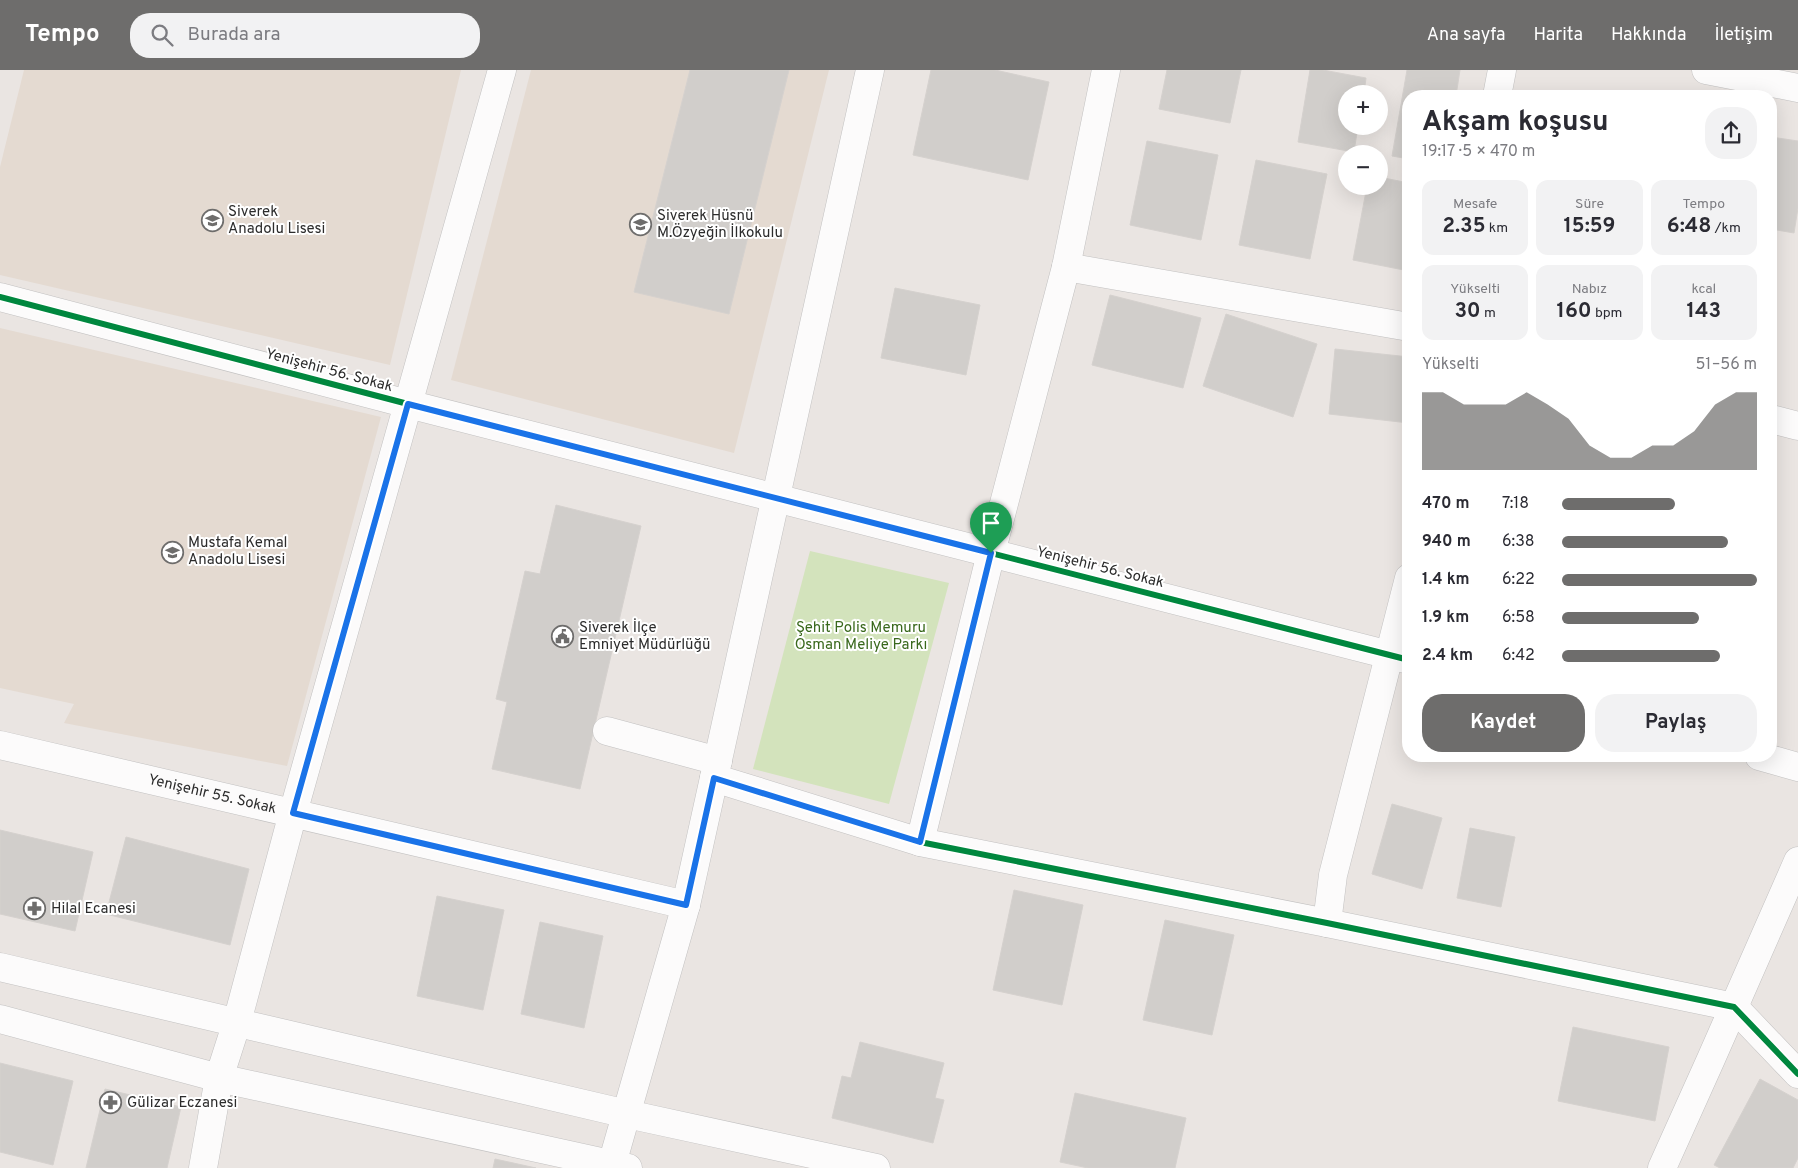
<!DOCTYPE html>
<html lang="tr">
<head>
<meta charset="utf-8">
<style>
	:root { --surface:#fff; --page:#f2f2f3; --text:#2b2b33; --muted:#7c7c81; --accent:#6e6d6c }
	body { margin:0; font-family:Overpass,sans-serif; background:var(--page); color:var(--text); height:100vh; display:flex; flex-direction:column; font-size:19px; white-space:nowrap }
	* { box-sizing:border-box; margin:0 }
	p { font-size:16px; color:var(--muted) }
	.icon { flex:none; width:28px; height:28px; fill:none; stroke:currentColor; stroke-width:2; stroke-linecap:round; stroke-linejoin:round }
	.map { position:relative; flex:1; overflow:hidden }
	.panel { position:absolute; left:1402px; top:20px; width:375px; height:672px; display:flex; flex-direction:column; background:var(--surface); border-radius:20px; box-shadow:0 5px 20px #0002 }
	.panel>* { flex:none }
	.buttons { position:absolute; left:1338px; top:15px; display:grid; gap:10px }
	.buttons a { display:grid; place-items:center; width:50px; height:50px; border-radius:50%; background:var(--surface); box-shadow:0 5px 20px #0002; font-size:25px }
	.pin { position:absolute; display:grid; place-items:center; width:42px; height:42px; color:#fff; margin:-51px -21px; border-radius:50% 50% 50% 0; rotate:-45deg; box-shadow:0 0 5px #0007 }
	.pin .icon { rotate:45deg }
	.round { display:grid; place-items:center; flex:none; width:52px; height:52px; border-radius:20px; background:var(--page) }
	.summary { display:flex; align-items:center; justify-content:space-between; height:85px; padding:0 20px }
	h1 { font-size:28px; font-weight:700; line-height:38px }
	.figures { display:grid; grid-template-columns:repeat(3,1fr); gap:8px; height:85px; padding:5px 20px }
	.figures div { display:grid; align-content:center; border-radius:12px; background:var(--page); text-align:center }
	.figures b { font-size:21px; font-weight:700 }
	.figures small { font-size:14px; font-weight:400 }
	.figures p { font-size:14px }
	.chart { height:140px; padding:10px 20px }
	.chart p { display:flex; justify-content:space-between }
	.chart svg { width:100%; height:90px; margin-top:5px; fill:var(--accent); opacity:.7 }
	.cta { display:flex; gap:10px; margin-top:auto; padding:10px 20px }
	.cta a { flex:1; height:58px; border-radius:20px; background:var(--accent); color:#fff; font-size:20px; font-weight:700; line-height:58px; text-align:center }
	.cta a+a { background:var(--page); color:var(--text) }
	ul { padding:0 20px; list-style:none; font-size:16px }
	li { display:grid; grid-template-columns:80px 60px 1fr; align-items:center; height:38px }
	li i { height:12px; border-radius:6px; background:var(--accent) }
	header { display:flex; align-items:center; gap:30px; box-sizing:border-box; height:70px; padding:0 25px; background:var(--accent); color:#fff }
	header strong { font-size:24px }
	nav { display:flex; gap:28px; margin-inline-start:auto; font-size:18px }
	.search { width:350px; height:45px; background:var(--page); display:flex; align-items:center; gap:12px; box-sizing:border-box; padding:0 18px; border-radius:20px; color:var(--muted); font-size:19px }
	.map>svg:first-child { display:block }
	.education { fill:#e4dad1 }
	.green { fill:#d3e3bc }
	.building { fill:#d1cecb; stroke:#d5d1ce }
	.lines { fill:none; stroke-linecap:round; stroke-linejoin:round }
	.minor-casing { stroke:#c2c1c1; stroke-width:29 }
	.minor { stroke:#fcfbfb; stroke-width:28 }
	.cycleway-casing { stroke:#fff; stroke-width:9 }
	.cycleway { stroke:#00873e; stroke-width:6 }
	.route-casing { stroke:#fff; stroke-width:10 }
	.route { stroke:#1a73e8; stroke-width:6 }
	.labels { text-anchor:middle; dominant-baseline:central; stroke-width:4; stroke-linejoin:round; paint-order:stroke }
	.poi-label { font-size:15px; fill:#2c2c2c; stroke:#fff; text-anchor:start }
	.street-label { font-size:15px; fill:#2c2c2c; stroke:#fff }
	.park-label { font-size:15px; fill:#39681c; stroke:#fff }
</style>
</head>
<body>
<header>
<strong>Tempo</strong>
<div class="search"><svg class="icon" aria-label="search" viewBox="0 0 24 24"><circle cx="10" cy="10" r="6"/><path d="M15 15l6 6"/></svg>Burada ara</div>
<nav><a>Ana sayfa</a><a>Harita</a><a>Hakkında</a><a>İletişim</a></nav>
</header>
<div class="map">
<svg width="1798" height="1098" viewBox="0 0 1798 1098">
	<rect width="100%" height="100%" fill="#eae5e2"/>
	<g class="education">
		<path d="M24,0h437l-71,295 -390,-90v-108z"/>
		<path d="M531,0h298l-95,383 -283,-73z"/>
		<path d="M0,258l381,89 -94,349 -223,-43 10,-19 -74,-16z"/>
	</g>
	<path class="green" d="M810,481l139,32 -60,221 -136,-35z"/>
	<g class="building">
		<path d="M690,0h99l-60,244 -95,-22z"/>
		<path d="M931,0h64l54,12 -21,98 -115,-25z"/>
		<path d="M1167,0h74l-11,53 -71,-14z"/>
		<path d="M1310,0h13l43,8 -2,16h-18v32h12l-4,26 -56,-10z"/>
		<path d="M1407,0h53l-4,26h-47v63l-17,-3z"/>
		<path d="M1771,67l27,4v67l-4,25 -23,-4z"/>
		<path d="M1147,71l71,14 -17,85 -71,-15z"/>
		<path d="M1256,90l71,14 -17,85 -71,-14z"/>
		<path d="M1379,107l30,6v88l-56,-11 14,-74h12z"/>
		<path d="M895,218l85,17 -14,70 -85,-17z"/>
		<path d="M1110,225l91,23 -18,70 -91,-23z"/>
		<path d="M1226,244l91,30 -24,73 -90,-31z"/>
		<path d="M1335,279l74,8v66l-80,-9z"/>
		<path d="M556,435l85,21 -61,263 -88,-20 15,-67 -11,-3 29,-128 15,3z"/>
		<path d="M1392,734l50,14 -20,71 -50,-15z"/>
		<path d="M1470,758l45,9 -14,70 -44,-9z"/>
		<path d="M0,760l93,22 -18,79 -75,-17z"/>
		<path d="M126,767l123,32 -19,76 -124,-31z"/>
		<path d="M1014,820l69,15 -21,100 -69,-15z"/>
		<path d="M437,826l67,14 -21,100 -66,-14z"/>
		<path d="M1165,850l69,15 -22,100 -69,-15z"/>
		<path d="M540,852l63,14 -19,92 -63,-14z"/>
		<path d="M1573,957l96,20 -14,74 -97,-20z"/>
		<path d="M860,972l84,21 -9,35 9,2 -11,43 -101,-25 10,-42 9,2z"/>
		<path d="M0,993l73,18 -20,84 -53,-13z"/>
		<path d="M1760,1009l38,21v58l-5,10h-73l-6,-3z"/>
		<path d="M105,1019l76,18 -14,61h-81z"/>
		<path d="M1075,1023l111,25 -11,50h-87l-28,-6z"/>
		<path d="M495,1089l41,9h-43z"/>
	</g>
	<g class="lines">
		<defs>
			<g id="minor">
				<path d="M1706,0l92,18"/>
				<path d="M1497,26l5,-26"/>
				<path d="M1066,197l343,60"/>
				<path d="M0,227l408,107 1001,256"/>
				<path d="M1771,349l27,7"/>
				<path d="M607,661l111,30"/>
				<path id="s1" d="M0,675l686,160"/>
				<path d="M1759,686l39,11"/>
				<path d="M714,708l206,64 407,81 407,84 64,67"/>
				<path d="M920,772l71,-289 75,-286 40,-197"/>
				<path d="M1327,853l6,-48 76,-297"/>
				<path d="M0,897l627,147 249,54"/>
				<path d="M0,949l219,59 409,90"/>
				<path d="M612,1094l74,-259 184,-835"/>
				<path d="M203,1098l16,-90 18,-56 56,-209 209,-743"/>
				<path d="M1662,1098l49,-109 87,-198"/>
			</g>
		</defs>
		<use href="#minor" class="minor-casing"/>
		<use href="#minor" class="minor"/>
		<defs>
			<g id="cycleway">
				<path d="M0,227l408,107 1001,256"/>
				<path d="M714,708l206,64 407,81 407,84 64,67"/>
			</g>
		</defs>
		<use href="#cycleway" class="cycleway-casing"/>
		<use href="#cycleway" class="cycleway"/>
	</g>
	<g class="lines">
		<defs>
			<path id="route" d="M408,334l583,149 -71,289 -206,-64 -28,127 -393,-92z"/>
		</defs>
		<use href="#route" class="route-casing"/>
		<use href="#route" class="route"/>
	</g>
	<defs>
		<symbol id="school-ring" viewBox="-11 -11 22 22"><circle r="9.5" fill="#fff" stroke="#6e6d6c" stroke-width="1.5"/><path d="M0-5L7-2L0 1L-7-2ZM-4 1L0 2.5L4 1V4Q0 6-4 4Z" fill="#6e6d6c"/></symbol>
		<symbol id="civic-ring" viewBox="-11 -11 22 22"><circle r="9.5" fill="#fff" stroke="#6e6d6c" stroke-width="1.5"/><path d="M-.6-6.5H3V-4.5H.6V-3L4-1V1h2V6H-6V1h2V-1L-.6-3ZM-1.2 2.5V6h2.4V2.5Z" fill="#6e6d6c"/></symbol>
		<symbol id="pharmacy-ring" viewBox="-11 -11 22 22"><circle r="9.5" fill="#fff" stroke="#6e6d6c" stroke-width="1.5"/><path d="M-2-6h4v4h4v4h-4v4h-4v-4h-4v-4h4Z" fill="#6e6d6c"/></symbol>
	</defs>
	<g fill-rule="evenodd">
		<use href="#school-ring" x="200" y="138" width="25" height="25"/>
		<use href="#school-ring" x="628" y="142" width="25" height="25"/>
		<use href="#school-ring" x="160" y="470" width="25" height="25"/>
		<use href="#civic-ring" x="550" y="554" width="25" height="25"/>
		<use href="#pharmacy-ring" x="22" y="826" width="25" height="25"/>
		<use href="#pharmacy-ring" x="98" y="1020" width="25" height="25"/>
	</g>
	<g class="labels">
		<g class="poi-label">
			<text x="228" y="142">Siverek<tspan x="228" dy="17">Anadolu Lisesi</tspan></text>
			<text x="657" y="146">Siverek Hüsnü<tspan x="657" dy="17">M.Özyeğin İlkokulu</tspan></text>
			<text x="188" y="473">Mustafa Kemal<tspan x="188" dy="17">Anadolu Lisesi</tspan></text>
			<text x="579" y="558">Siverek İlçe<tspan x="579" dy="17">Emniyet Müdürlüğü</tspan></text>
			<text x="51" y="839">Hilal Ecanesi</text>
			<text x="127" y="1033">Gülizar Eczanesi</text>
		</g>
		<g class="street-label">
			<text transform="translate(329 301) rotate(15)">Yenişehir 56. Sokak</text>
			<text transform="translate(1100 498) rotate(14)">Yenişehir 56. Sokak</text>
			<text stroke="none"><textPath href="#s1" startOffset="218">Yenişehir 55. Sokak</textPath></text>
		</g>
		<g class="park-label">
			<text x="861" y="558">Şehit Polis Memuru<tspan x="861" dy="17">Osman Meliye Parkı</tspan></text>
		</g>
	</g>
</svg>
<div class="buttons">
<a>+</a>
<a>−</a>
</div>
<div class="pin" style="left:991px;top:483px;background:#1e9e55"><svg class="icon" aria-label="arrive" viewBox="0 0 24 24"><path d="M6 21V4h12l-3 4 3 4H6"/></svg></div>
<section class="panel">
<div class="summary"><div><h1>Akşam koşusu</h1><p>19:17 · 5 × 470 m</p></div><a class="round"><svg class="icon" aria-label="share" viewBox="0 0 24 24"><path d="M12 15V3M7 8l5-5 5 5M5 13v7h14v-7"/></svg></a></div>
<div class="figures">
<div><p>Mesafe</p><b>2.35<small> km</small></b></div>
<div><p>Süre</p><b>15:59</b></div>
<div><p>Tempo</p><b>6:48<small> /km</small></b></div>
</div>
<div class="figures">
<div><p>Yükselti</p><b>30<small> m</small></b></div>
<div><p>Nabız</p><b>160<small> bpm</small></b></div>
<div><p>kcal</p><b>143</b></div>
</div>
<div class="chart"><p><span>Yükselti</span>51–56 m</p>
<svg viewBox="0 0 160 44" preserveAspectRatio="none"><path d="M0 44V6L10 6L20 12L30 12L40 12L50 6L60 12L70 19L80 32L90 38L100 38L110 32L120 32L130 25L140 12L150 6L160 6V44z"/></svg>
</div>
<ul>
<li><b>470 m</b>7:18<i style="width:58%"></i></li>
<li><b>940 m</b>6:38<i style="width:85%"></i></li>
<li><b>1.4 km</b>6:22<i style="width:100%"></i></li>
<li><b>1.9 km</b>6:58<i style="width:70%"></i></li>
<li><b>2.4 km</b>6:42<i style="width:81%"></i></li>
</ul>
<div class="cta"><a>Kaydet</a><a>Paylaş</a></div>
</section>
</div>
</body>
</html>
